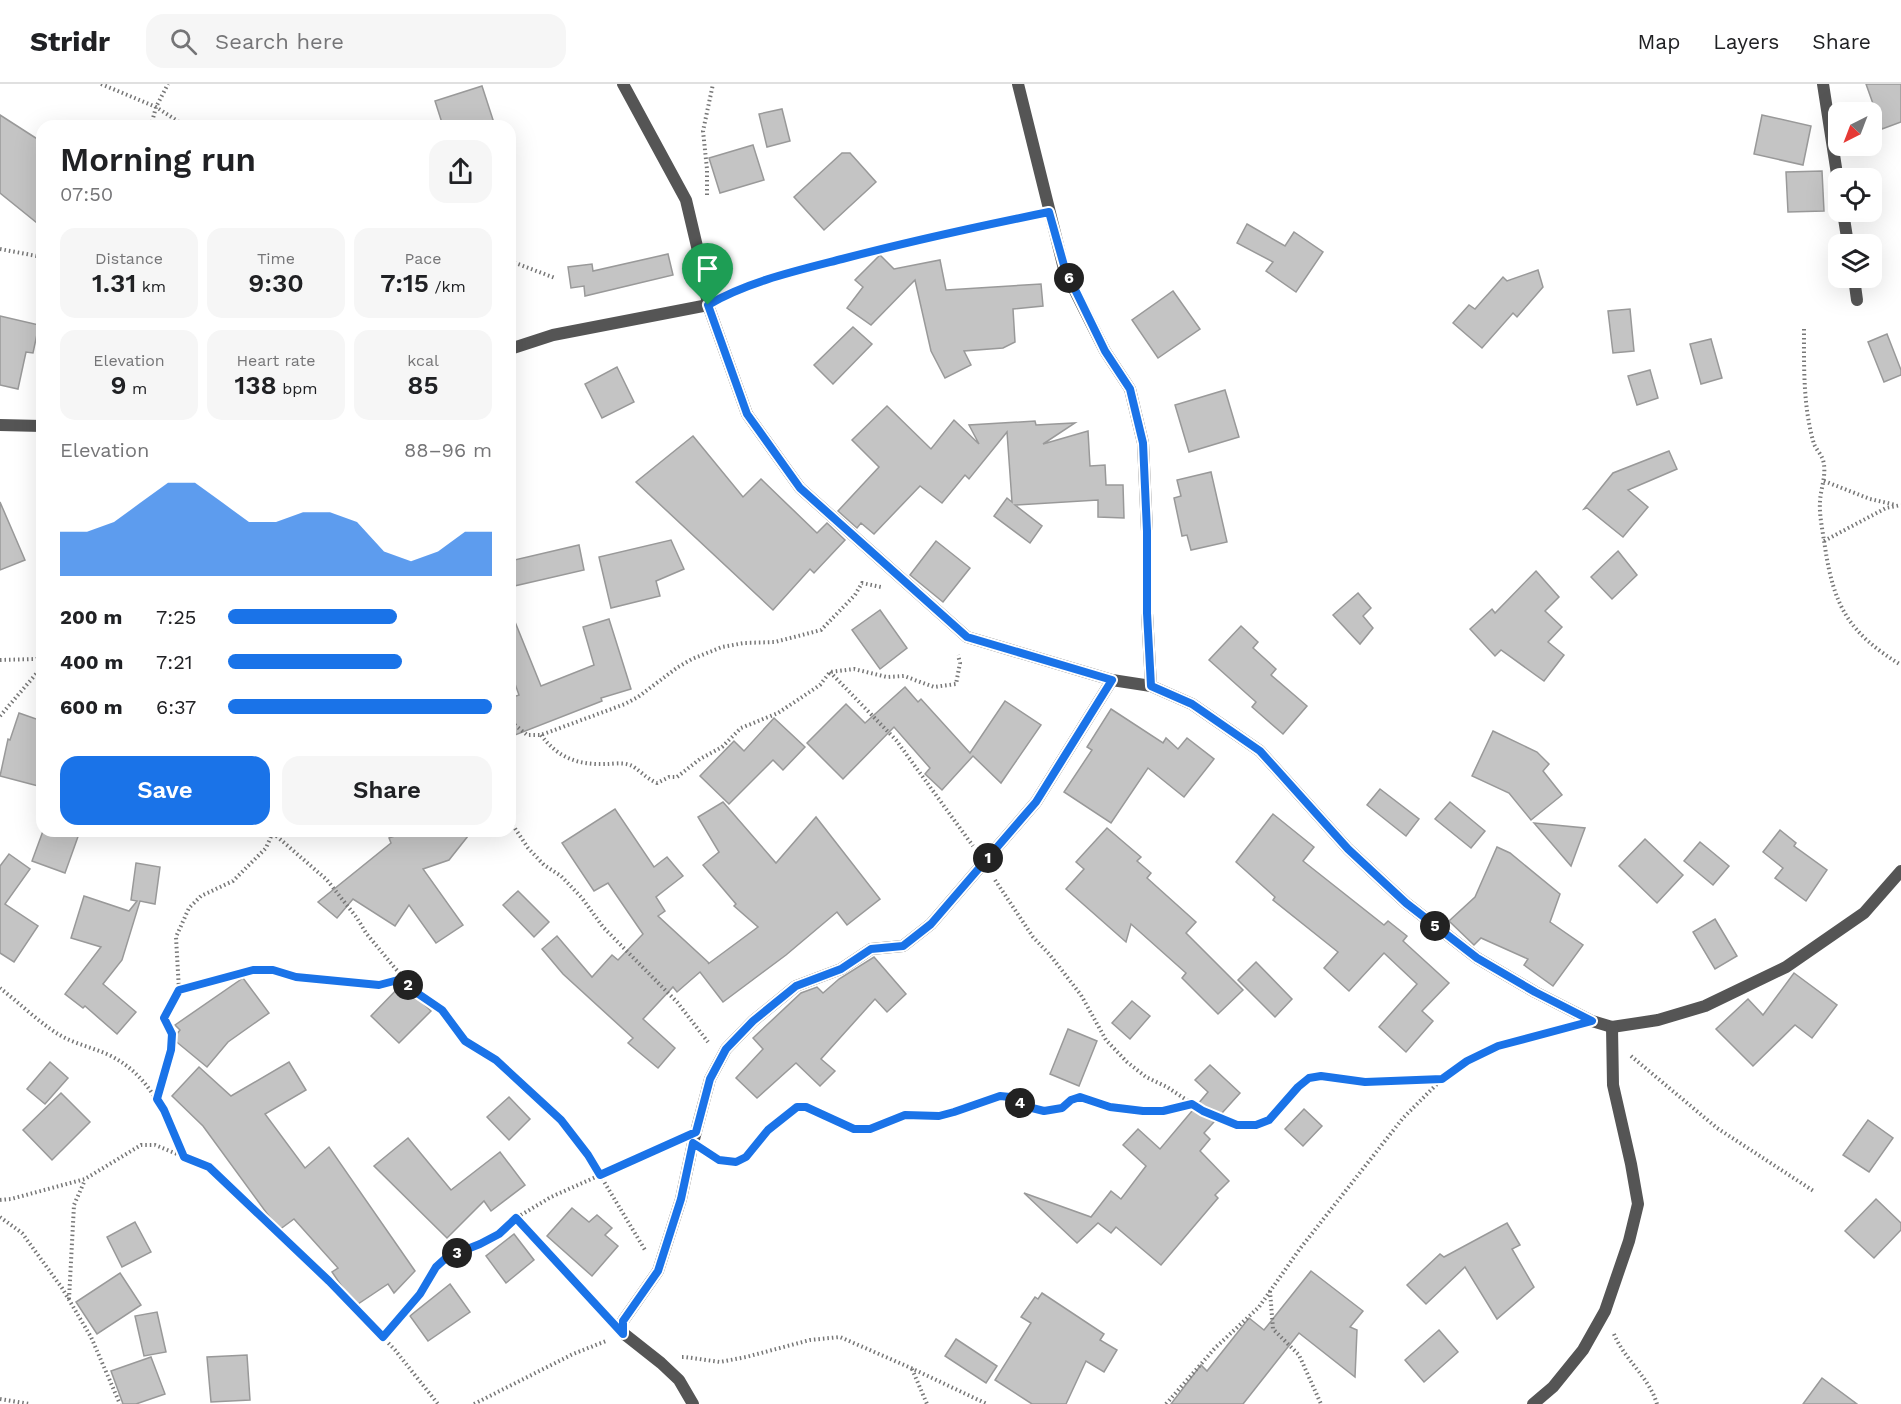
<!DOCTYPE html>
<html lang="en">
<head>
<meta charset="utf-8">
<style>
	:root { --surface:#fff; --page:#f6f6f6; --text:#202124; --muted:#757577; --line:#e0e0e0; --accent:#1a73e8 }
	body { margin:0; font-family:"Work Sans",sans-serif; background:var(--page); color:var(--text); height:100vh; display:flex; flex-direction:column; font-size:22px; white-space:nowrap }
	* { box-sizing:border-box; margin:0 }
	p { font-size:20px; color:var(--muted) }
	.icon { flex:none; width:33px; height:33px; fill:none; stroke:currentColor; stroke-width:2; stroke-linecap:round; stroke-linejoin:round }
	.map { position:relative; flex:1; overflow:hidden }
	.drawer { position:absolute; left:36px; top:36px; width:480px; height:717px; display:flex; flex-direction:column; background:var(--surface); border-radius:18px; box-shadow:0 6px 24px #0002 }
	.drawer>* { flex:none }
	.needle { width:39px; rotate:222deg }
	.buttons { position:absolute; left:1828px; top:18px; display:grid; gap:12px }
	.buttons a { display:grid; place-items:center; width:54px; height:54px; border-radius:12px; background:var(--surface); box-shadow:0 6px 24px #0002; font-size:30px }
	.pin { position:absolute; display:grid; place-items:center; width:51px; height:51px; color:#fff; margin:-62px -26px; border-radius:50% 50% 50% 0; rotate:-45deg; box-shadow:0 0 6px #0007 }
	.pin .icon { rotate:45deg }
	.km { position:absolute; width:30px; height:30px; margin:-15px; border-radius:50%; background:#222; color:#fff; font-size:16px; line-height:30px; text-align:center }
	.round { display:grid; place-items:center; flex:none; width:63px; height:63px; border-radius:18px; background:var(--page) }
	.overview { display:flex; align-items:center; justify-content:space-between; height:102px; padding:0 24px }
	h1 { font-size:33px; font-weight:600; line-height:45px }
	.stats { display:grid; grid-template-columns:repeat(3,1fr); gap:9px; height:102px; padding:6px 24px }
	.stats div { display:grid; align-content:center; border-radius:15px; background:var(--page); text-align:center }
	.stats b { font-size:26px; font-weight:600 }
	.stats small { font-size:16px; font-weight:400 }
	.stats p { font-size:16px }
	.chart { height:168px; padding:12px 24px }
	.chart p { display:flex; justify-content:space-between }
	.chart svg { width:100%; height:108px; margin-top:6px; fill:var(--accent); opacity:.7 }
	.button { display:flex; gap:12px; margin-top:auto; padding:12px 24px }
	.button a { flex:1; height:69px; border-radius:18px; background:var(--accent); color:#fff; font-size:24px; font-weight:600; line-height:69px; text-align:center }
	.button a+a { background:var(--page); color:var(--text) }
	ul { padding:0 24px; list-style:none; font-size:20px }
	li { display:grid; grid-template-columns:96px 72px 1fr; align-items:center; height:45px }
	li i { height:15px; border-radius:8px; background:var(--accent) }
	header { display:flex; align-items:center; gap:36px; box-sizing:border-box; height:84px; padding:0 30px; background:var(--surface); border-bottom:2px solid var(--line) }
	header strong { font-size:28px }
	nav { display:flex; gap:33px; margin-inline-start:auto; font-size:21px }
	.search { width:420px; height:54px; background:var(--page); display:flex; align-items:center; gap:15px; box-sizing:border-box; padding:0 21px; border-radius:18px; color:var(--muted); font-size:22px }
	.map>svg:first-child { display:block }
	.building { fill:#c4c4c4; stroke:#999; stroke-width:1.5 }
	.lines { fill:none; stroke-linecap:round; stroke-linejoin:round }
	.path { stroke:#777; stroke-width:4; stroke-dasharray:1.5 3; stroke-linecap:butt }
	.minor { stroke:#555; stroke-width:12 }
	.route-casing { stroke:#fff; stroke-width:12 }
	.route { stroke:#1a73e8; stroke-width:8 }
</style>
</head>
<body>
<header>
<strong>Stridr</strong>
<div class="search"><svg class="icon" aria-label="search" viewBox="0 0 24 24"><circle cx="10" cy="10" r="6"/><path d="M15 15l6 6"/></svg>Search here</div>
<nav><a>Map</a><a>Layers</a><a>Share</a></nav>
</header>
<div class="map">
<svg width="1901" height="1320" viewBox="0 0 1901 1320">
	<rect width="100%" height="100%" fill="#fff"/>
	<g class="building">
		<path d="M1866,0h35v38l-19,7z"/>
		<path d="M482,2l13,40h-52l-8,-25z"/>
		<path d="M782,25l8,32 -23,6 -8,-33z"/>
		<path d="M0,31l42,27v85l-42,-34z"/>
		<path d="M1762,31l49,11 -8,39 -49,-11z"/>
		<path d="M753,61l11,35 -44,13 -11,-35z"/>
		<path d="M842,69h8l26,29 -52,48 -30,-33z"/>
		<path d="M1822,87l2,40 -36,1 -2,-40z"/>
		<path d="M1247,140l38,22 9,-14 29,20 -27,40 -30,-21 7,-9 -36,-19z"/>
		<path d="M668,170l5,21 -88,21 -1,-10 -13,2 -3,-21 24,-3 1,7z"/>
		<path d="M880,171l14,14 46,-9 6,30 95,-6 2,22 -30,3 2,33 -12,6 -39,3 7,14 -26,13 -14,-27 -16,-71 -44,45 -24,-17 16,-21 -8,-7z"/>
		<path d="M1538,186l5,17 -26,30 -4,-4 -31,35 -29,-25 16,-18 6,4 28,-32 4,4z"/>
		<path d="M1173,207l27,38 -42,29 -26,-38z"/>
		<path d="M1630,225l4,42 -21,2 -5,-42z"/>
		<path d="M0,232l39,9 -6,28 -7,-1 -8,37 -18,-4z"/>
		<path d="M853,243l19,17 -39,40 -19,-19z"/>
		<path d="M1887,250l14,36v5l-17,7 -16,-40z"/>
		<path d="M1711,255l11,39 -21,6 -11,-40z"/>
		<path d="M617,283l17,35 -32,16 -17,-34z"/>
		<path d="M1650,286l8,28 -21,7 -9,-29z"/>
		<path d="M1225,306l14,47 -50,15 -14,-47z"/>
		<path d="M887,322l44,43 23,-29 25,24 -10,-19 66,-4 1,4 39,-2 -32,21 45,-13 2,35 15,-1 1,20h17l1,33 -26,-1v-17l-83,5 27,21 -12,17 -36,-27 13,-18 5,4 -5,-70 -38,47 -4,-4 -23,28 -22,-17 -46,48 -13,-11 -4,5 -19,-17 41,-44 -27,-27z"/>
		<path d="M693,352l50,61 18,-18 56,54 10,-10 18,17 -31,33 -4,-4 -37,41 -137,-128z"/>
		<path d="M1669,367l8,18 -49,21 20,17 -25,30 -36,-29 -3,1 29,-36z"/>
		<path d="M1211,388l16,70 -36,8 -4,-15 -5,1 -8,-38 7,-2 -4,-16z"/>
		<path d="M0,418l25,58 -25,10z"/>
		<path d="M671,456l13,29 -28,12 4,15 -49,12 -12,-51z"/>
		<path d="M936,457l34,27 -27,34 -33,-27z"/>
		<path d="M579,461l5,25 -74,17v-26z"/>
		<path d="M1618,467l19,24 -25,24 -21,-22z"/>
		<path d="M1536,487l23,26 -14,14 17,16 -14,15 16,13 -20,26 -43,-31 -6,6 -25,-27 22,-20 3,4z"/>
		<path d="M1358,509l13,15 -8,8 10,12 -13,16 -27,-29z"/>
		<path d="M880,526l27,38 -27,21 -28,-39z"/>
		<path d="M510,528h1l30,74 53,-21 -11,-38 26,-8 22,70 -30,9 1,3 -92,36v-39l9,-3 -9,-25z"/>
		<path d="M1241,542l17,16 -5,6 23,21 -5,6 36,31 -24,28 -31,-27 4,-5 -47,-42z"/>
		<path d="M905,603l13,15 3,-3 49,54 35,-52 36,24 -40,58 -28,-27 -31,34 -17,-16 5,-6 -36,-41 -51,52 -36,-36 39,-39 19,19z"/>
		<path d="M1111,625l52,34 3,-5 12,11 9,-11 27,21 -30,38 -36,-29 -37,55 -47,-31 28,-42 -5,-3z"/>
		<path d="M19,629l23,8v66l-42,-11 8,-37 2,1z"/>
		<path d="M774,634l31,29 -22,23 -10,-10 -44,44 -29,-28 34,-35 10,10z"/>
		<path d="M1493,647l44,21 12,12 -6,7 19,24 -31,25 -22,-27 -37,-17z"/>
		<path d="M1380,705l39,30 -13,17 -39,-31z"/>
		<path d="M723,718l53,61 40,-46 64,82 -33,26 -10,-13 -51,43 -63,47 -23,-30 -23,20 -4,-5 -30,32 32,29 -17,20 -30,-25 5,-5 -70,-64 -21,-25 15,-13 35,41 20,-22 6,5 25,-26 -35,-51 -14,8 -32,-48 53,-34 39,58 13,-10 16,19 -27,21 9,14 -7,5 51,47 -1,1 50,-37 -24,-21 2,-2 -33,-39 16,-13 -21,-35z"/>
		<path d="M1450,718l35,29 -14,17 -36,-29z"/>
		<path d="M1273,730l41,33 -11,14 81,64 4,-4 19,15 -4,5 46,42 -27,28 11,10 -27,31 -27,-25 38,-43 -33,-31 -35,38 -25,-23 14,-16 -65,-52 2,-3 -39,-35z"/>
		<path d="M1534,739l51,5 -14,38z"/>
		<path d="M1107,744l34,29 -4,4 14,12 -4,5 49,44 -10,11 57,57 -25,24 -36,-36 4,-5 -55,-49 -5,18 -60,-53 18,-20 -8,-7z"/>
		<path d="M1780,746l16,13 -2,3 33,24 -21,31 -31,-23 8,-10 -20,-16z"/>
		<path d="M43,747h37l-15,42 -33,-12z"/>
		<path d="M409,747h63l-23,29 -26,9 40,56 -27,18 -27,-38 -14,21 -42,-27 -16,19 -19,-16 73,-59 -2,-5z"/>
		<path d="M1645,755l38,36 -26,28 -38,-37z"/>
		<path d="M1700,758l29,24 -16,19 -29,-24z"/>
		<path d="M1497,763l13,6 50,41 -10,28 33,23 -30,41 -29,-21 4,-6 -47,-21 -7,7 -25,-24 26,-24z"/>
		<path d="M9,770l21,15 -25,35 33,22 -24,36 -14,-9v-87z"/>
		<path d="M136,779l24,4 -5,37 -15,-3 -18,59 -19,24 33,28 -19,22 -32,-28 -2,2 -18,-14 36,-47 -30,-9 13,-42 45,15 8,-10 -6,-1z"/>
		<path d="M518,807l31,31 -15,15 -31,-32z"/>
		<path d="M1715,835l22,37 -22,13 -22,-37z"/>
		<path d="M874,873l32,37 -19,18 -12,-13 -54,60 14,12 -15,15 -24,-23 -39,35 -21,-20 27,-29 -10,-11 48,-45 16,-6 6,6 16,-14z"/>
		<path d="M1256,878l36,37 -17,18 -37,-37z"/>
		<path d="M1794,889l43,32 -25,33 -17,-13 -42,41 -37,-37 32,-30 15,16z"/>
		<path d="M243,894l26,35 -41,29 -21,25 -34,-28 7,-9 -5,-5z"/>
		<path d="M403,899l28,28 -32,32 -28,-27z"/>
		<path d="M1132,917l18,15 -20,23 -18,-16z"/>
		<path d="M1068,945l29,12 -18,45 -29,-12z"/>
		<path d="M50,978l18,16 -23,26 -18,-15z"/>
		<path d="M289,978l17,28 -41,24 40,54 24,-21 86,124 -21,22 -6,-9 -33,22 -23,-34 6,-4 -44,-49 -15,11 -76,-104 -31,-30 27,-29 32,29z"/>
		<path d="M1210,981l30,28 -36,40 6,6 -10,12 29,30 -14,14 3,3 -57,67 -45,-38 -5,6 -13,-10 -21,20 -53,-50 67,24 20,-26 10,8 25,-33 -23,-21 15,-16 22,20 48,-57 -13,-12z"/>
		<path d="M61,1009l29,29 -38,38 -29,-30z"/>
		<path d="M509,1013l21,22 -21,21 -22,-23z"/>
		<path d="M1304,1025l18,17 -19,20 -18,-17z"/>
		<path d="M1868,1036l25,18 -24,34 -26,-17z"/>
		<path d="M408,1054l43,52 49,-38 25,33 -34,26 -7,-10 -37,37 -73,-72z"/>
		<path d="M1876,1115l25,24v7l-27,28 -29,-27z"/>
		<path d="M572,1124l17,14 8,-7 15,13 -7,7 13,11 -26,30 -45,-40z"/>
		<path d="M135,1138l16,30 -29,15 -15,-30z"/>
		<path d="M1507,1139l13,22 -8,4 22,38 -37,32 -32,-52 -39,37 -19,-19 33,-31 4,3z"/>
		<path d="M514,1150l20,26 -28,23 -20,-27z"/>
		<path d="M1311,1187l52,40 -13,16 7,3 -2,47 -56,-44 -56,71h-72l30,-39 6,6 42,-53 15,12z"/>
		<path d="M120,1189l21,32 -44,29 -21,-32z"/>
		<path d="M450,1200l20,28 -42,29 -18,-25z"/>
		<path d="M1042,1209l62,41 -4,6 17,10 -13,22 -18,-11 -20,43h-34l-37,-24 36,-57 -10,-6 14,-20 3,2z"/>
		<path d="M157,1228l9,40 -22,4 -9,-40z"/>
		<path d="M1439,1246l19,22 -34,30 -19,-22z"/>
		<path d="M956,1255l41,27 -11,17 -41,-27z"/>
		<path d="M247,1271l3,45 -39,2 -4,-45z"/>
		<path d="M151,1273l14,37 -29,10h-13l-12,-33z"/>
		<path d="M1822,1294l35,26h-54z"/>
	</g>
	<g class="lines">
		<g class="path">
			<path d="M101,0l55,23 29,19"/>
			<path d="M151,42l5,-19 12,-23"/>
			<path d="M707,111v-26l-4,-38 10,-47"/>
			<path d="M0,165l42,8"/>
			<path d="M510,177l45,17"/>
			<path d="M725,211l88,-29 111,-28 107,-22"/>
			<path d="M1804,245c0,38 -1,78 10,115 2,5 7,10 9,16 4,14 -2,27 -3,41 -1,15 3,31 5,46 9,60 24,86 76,118"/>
			<path d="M1824,397l46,18 26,6"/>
			<path d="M1824,457l62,-33 15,-3"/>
			<path d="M0,576l36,-1 6,-2"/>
			<path d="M830,588l66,68 77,106"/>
			<path d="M510,628l5,13 12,10h14l84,-31 13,-7 40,-30 14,-8 30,-12 22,-4 31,-1 46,-12 34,-35 7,-12 19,4"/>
			<path d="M0,632l42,-49"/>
			<path d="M541,651c17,23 37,30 65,29 7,0 16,-2 24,1 8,3 15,13 27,18l12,-6h8l23,-18 22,-12 19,-19 37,-15 42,-28 10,-13 24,-3 33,8 17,-1 30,11 22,-3 4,-21 -2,-8"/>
			<path d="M510,737l18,27 16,17 17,11 21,22 21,29 74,75 31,40"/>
			<path d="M273,749l54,47 30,38 9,15 28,34 20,22 28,21 23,31 31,19 65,60 27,35 57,95"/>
			<path d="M995,796l38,57 17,18 31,40 25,45 21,22 19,15 21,10 36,24 34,14h19l13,-5 29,-33 11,-9 12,-2 44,5 77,-2"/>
			<path d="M0,904c18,14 40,35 58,46 16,10 34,13 51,21 42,20 58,63 75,102"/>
			<path d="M179,906l74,-20h21l22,7 83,8 19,-5 13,7"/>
			<path d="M1631,972l86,72 98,64"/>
			<path d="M157,1015c9,-32 22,-49 7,-81l15,-28 -3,-53 13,-29 12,-12 32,-15 33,-33 7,-16"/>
			<path d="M709,1069l10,7 17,2 10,-5 22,-27 29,-23h9l48,22h16l35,-14 34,1 61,-20 10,1 14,8 20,6 18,-3 9,-8 9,-3 30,10 33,4h20l28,-7"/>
			<path d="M0,1116l11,-1 74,-20 56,-34h14l54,22 120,114 66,69 43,54"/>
			<path d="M0,1133l22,16 40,55 29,49 29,67"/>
			<path d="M516,1134l91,98"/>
			<path d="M1270,1207l3,38 26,26 22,49"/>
			<path d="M69,1215l5,-94 11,-25"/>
			<path d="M1614,1250c10,25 35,43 43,70"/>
			<path d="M383,1253l37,-43 16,-27 11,-10 33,-13 19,-10 17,-16 35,-21 123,-55"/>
			<path d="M682,1273h3l35,5 26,-5 64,-17 30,-3 71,31 76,36"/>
			<path d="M912,1285l15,35"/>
			<path d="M0,1315l30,5"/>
			<path d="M474,1320l99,-50 33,-13"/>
			<path d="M1166,1320l49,-56 44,-41 40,-57 104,-132 39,-39 24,-18 32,-15 64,-17"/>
		</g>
		<g class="minor">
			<path d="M623,0l63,116 13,55 9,50 39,109 53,74 167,149 145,43 39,6 41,18 68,47 88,98 58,54 71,55 58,34 57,29 20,6 46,-7 47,-14 81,-39 78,-54 37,-42"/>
			<path d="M1018,0l46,185 41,82 25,38 13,54 4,88v82l4,73"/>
			<path d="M1823,0l16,103"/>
			<path d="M1843,128l5,32"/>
			<path d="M1854,194l3,22"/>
			<path d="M510,265l43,-14 155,-30"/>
			<path d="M0,341l42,1"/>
			<path d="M693,1320l-14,-24 -18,-17 -38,-30v-12l35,-50 23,-72 12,-56 17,-64 16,-30 27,-28 43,-35 45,-17 30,-20 32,-3 28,-22 105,-122 76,-122"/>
			<path d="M1533,1320l20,-17 30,-37 22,-39 24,-70 9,-37 -7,-40 -18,-79 -1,-58"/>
		</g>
	</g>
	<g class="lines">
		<defs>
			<path id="route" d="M1049,128l16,57 40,82 25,38 13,54 4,88v82l4,73 41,18 68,47 88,98 58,54 71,55 58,34 57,29 -94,25 -31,15 -25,18 -77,3 -44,-6 -12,2 -11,9 -29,33 -13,5h-19l-34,-14 -11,-7 -29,7h-20l-33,-4 -30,-10 -9,3 -9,8 -18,3 -20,-5 -14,-9 -10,-1 -46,16 -15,4 -34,-1 -35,14h-16l-48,-22h-9l-29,23 -22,27 -10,5 -17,-2 -26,-17 -12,56 -23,72 -35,50v13l-107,-116 -17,16 -19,10 -33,13 -11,10 -16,27 -37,43 -54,-56 -120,-114 -25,-10 -20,-47 -7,-11 14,-49 1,-16 -8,-16 15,-28 74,-20h20l23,7 83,8 19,-5 44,30 23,31 31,19 65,60 27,35 12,20 96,-43 14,-53 16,-30 27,-28 43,-35 45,-17 30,-20 32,-3 28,-22 105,-122 76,-122 -145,-43 -167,-149 -53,-74 -39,-109c38,-23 91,-35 134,-46 69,-18 138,-33 207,-47z"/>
		</defs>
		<use href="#route" class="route-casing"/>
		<use href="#route" class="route"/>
	</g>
</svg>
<div class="buttons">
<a><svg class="needle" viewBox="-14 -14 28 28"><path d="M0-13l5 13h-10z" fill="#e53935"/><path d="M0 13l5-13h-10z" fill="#757577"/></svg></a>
<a><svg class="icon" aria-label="locate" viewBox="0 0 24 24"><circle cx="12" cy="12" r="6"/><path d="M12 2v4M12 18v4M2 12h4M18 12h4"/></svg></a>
<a><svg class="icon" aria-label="layers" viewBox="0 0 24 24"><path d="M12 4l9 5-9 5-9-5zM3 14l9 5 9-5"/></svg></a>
</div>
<div class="pin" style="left:708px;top:221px;background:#1e9e55"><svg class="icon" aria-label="arrive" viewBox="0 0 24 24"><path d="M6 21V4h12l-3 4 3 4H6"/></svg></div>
<b class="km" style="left:988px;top:774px">1</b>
<b class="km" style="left:408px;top:901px">2</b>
<b class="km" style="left:457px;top:1169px">3</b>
<b class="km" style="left:1020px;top:1019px">4</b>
<b class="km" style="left:1435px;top:842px">5</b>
<b class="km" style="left:1069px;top:194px">6</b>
<section class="drawer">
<div class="overview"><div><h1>Morning run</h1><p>07:50</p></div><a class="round"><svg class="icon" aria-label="share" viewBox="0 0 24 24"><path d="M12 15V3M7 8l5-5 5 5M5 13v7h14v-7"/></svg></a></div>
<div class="stats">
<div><p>Distance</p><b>1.31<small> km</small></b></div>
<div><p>Time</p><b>9:30</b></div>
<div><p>Pace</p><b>7:15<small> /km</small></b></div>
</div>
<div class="stats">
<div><p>Elevation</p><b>9<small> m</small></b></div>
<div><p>Heart rate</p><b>138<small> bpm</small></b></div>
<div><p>kcal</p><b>85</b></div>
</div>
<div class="chart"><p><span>Elevation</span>88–96 m</p>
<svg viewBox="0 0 160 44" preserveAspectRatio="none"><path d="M0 44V26L10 26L20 22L30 14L40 6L50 6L60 14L70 22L80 22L90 18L100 18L110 22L120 34L130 38L140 34L150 26L160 26V44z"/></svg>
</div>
<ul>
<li><b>200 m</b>7:25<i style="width:64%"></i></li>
<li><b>400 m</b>7:21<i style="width:66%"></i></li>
<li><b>600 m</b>6:37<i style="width:100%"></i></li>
</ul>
<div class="button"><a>Save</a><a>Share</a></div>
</section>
</div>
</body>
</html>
